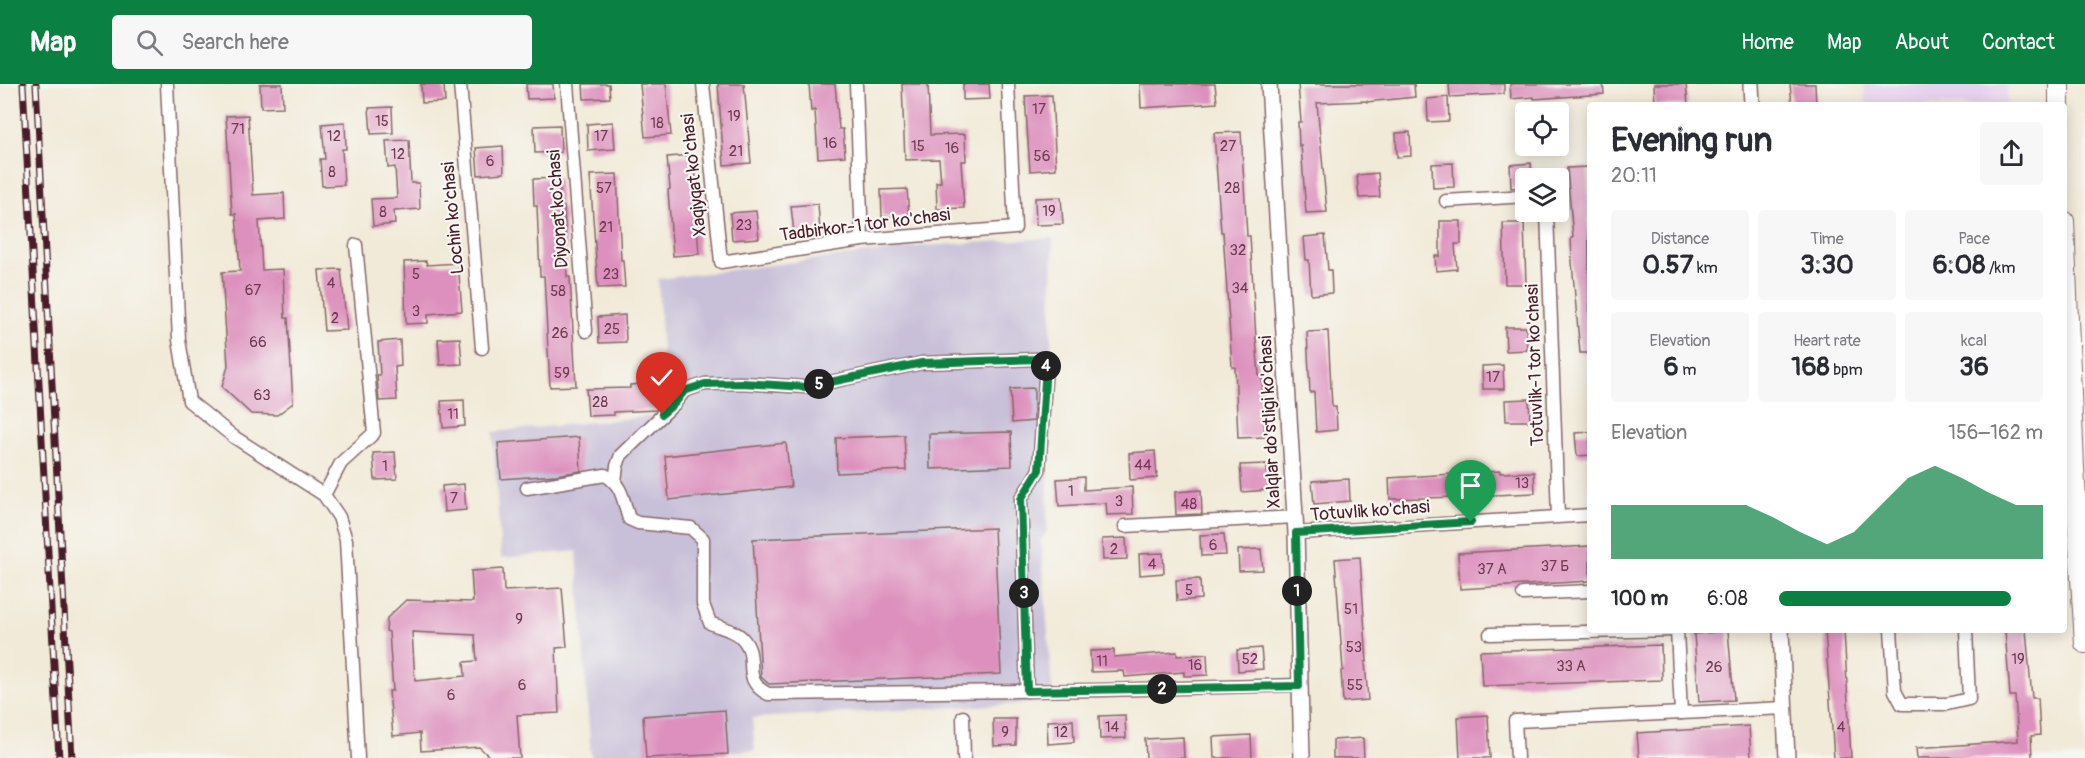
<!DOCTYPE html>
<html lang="en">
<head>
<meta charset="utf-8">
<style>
	:root { --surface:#fff; --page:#f7f7f7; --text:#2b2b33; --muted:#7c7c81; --accent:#0b8043 }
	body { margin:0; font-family:Pangolin,sans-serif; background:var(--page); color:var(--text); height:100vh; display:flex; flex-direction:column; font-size:22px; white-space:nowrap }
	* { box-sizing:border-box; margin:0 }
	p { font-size:20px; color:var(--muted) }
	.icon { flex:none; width:33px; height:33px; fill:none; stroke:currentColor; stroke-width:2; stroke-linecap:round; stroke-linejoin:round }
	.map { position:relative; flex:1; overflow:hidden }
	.panel { position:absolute; left:1587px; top:18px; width:480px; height:531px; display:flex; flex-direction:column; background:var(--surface); border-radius:6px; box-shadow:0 3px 15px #0003 }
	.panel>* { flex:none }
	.fabs { position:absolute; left:1515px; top:18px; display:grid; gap:12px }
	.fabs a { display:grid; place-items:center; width:54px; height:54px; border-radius:6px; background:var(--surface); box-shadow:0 3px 15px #0003; font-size:30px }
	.pin { position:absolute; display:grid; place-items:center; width:51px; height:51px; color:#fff; margin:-62px -26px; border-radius:50% 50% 50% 0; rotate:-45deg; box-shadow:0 0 6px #0007 }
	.pin .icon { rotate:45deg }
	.km { position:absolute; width:30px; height:30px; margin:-15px; border-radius:50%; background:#222; color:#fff; font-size:16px; line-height:30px; text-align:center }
	.round { display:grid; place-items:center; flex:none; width:63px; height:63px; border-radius:6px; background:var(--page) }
	.overview { display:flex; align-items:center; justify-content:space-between; height:102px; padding:0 24px }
	h1 { font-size:33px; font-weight:700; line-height:45px }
	.metrics { display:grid; grid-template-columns:repeat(3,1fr); gap:9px; height:102px; padding:6px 24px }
	.metrics div { display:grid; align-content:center; border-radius:6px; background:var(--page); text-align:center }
	.metrics b { font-size:26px; font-weight:700 }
	.metrics small { font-size:16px; font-weight:400 }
	.metrics p { font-size:16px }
	.chart { height:168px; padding:12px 24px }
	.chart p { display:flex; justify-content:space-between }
	.chart svg { width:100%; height:108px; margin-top:6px; fill:var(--accent); opacity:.7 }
	ul { padding:0 24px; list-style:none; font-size:20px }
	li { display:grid; grid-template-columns:96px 72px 1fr; align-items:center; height:45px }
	li i { height:15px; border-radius:8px; background:var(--accent) }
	header { display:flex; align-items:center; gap:36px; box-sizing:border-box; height:84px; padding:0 30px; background:var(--accent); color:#fff }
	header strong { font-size:28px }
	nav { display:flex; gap:33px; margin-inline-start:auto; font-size:21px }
	.search { width:420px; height:54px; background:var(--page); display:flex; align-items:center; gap:15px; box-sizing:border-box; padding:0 21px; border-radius:6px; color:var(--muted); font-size:22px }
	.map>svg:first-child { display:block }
	.built { fill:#e7d2ef }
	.industrial { fill:#c8bfd8 }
	.building { fill:#dd90bd; fill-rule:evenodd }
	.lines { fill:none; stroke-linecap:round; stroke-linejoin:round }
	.minor-casing { stroke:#856668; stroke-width:15 }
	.tertiary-casing { stroke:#856668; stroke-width:18 }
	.primary-casing { stroke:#856668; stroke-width:22 }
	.minor { stroke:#fff; stroke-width:12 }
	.tertiary { stroke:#fff; stroke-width:15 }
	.primary { stroke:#fff; stroke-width:20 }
	.rail-casing { stroke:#4a1f2b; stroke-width:7 }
	.rail { stroke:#f6f6f2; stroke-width:4.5; stroke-dasharray:14; stroke-linecap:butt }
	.route-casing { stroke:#fff; stroke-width:12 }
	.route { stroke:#0b8043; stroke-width:8 }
	.labels { text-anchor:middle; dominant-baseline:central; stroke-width:4.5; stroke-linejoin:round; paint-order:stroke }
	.number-label { font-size:15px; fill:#6f3b50 }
	.street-label { font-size:18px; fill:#4a1f2b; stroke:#f6f6f2 }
</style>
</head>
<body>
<header>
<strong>Map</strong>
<div class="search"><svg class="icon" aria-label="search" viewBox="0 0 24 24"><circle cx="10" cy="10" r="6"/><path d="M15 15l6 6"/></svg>Search here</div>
<nav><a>Home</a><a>Map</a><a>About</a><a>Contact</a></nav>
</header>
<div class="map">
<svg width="2085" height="674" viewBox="0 0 2085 674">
	<rect width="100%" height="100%" fill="#f6f6f2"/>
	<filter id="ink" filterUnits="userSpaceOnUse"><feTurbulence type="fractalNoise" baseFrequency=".0167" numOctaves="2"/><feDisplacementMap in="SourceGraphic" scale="12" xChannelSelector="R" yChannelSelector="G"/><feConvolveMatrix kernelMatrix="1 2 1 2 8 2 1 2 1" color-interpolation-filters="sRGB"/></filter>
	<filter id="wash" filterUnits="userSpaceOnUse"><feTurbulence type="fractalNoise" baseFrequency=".008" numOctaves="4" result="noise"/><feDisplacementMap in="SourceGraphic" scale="24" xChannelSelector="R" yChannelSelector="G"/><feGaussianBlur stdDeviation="1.35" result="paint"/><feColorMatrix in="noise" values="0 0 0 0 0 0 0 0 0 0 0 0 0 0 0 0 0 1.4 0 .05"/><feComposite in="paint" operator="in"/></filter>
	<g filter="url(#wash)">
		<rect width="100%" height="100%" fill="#f2ead8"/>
		<path class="built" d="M1864,0h143l1,21h-142z"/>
		<path class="industrial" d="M1053,154l-6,293 -6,9 12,162 -301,16 3,32 -128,8h-36l-14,-207 -76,7 -8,-126 172,-17 -7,-136 266,-33z"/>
		<g id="blocks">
			<g class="building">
				<path d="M260,0h22l1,23 -22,1z"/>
				<path d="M421,0h23l1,18 -23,1z"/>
				<path d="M526,0h27l1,14 -27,1z"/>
				<path d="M583,0h26l1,14 -26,1z"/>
				<path d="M640,0h26l5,51 -26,2z"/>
				<path d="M718,0h26l7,79 -27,2z"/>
				<path d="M809,0h26l4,45h4l2,27 -27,2 -3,-48 -4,1z"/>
				<path d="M902,0h26l2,51 35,-1 1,27h-5l3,47 -27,1 -1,-27h5l-2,-23 -34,1z"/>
				<path d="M963,0h26l1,15 -27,1z"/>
				<path d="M1140,0h75l2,19 -76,5z"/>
				<path d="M1298,0h116l1,13 -48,5v-1l-50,2 10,109 -21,1 -5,-68 -2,1 -1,-24h3z"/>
				<path d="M1449,0h55v10l-54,3z"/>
				<path d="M1510,0h93l1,10 -70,5v-2l-23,2z"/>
				<path d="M1654,0h32l2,21h-33z"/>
				<path d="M1790,0h25l1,21h-24z"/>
				<path d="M1052,11l4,74 -26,2 -5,-75z"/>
				<path d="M1448,13l1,24 -21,1 -1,-23z"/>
				<path d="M392,23l1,26 -22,1 -2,-26z"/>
				<path d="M248,31l5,80 31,-2 1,26 -26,2 3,49 21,-1 2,49h3l5,85 -16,12 -26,-1 -29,-27 6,-21 -6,-94 18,-1 -4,-57h-4l-6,-98z"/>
				<path d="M345,38l1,27h-4l2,36 -22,1 -2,-27h5l-3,-35z"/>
				<path d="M613,38l2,27 -27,2 -1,-27z"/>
				<path d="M560,41l1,27 -26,1 -1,-27z"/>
				<path d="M1241,48l6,104h3l6,103 3,37 3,-1 3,62 -27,1 -3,-71h-3l-9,-135h-2l-7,-99z"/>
				<path d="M1410,48l1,24 -14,1 -1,-24z"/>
				<path d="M409,56l2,43h8l1,26 -26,2 1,13 -22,2 -2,-27 26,-1 -2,-31 -7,1 -2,-27z"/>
				<path d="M503,62l1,27 -26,2 -2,-27z"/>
				<path d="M694,71l2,26 -2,1 5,72 -26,2 -5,-66 2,-1 -3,-32z"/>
				<path d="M1453,79l1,24 -21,1 -1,-24z"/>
				<path d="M1531,79l1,15h-6v9l-15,1 -1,-23z"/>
				<path d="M1588,83l2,186h-10l-8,-91 -1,-24h2l-6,-70z"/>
				<path d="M1378,89l2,24 -21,1 -2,-23z"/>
				<path d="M617,90l4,86h2l2,27 -27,1 -8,-113z"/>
				<path d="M559,94l2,30 3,-1 3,70h3l6,109 -26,1 -6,-111h-4l-3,-70h-3l-1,-27z"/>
				<path d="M907,105l2,27 -27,1 -1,-27z"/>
				<path d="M1061,113l2,27 -27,1 -1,-27z"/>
				<path d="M818,120l2,27 -26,2 -3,-27z"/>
				<path d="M756,127l3,27 -27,2 -2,-27z"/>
				<path d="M1440,137h21v23h-6l2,25 -21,2 -1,-15h5z"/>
				<path d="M1503,139h21l2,61h-21z"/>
				<path d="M1325,151l3,35h3l1,23 -21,2 -2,-35h-3l-2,-23z"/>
				<path d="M426,177l1,4 31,-2 4,48 -34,3v9l-22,1 -2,-62z"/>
				<path d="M341,185l6,61 -23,1 -5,-61z"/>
				<path d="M625,231l1,27 -27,1 -1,-26z"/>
				<path d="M1505,243h21l1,23 -21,1z"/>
				<path d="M1328,247l4,76h4l1,23 -21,2 -2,-40 -4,1 -3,-61z"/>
				<path d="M460,254l2,26 -22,1 -2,-26z"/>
				<path d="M400,256l1,26 -6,1 2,33 -18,1 -2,-26h3l-2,-33z"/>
				<path d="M1503,281l1,24h-21l-1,-23z"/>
				<path d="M656,299l2,25 -2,2 -42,2v3l-26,1 -2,-27 44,-1v-3z"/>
				<path d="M1034,304v33l-22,2 -2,-34z"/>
				<path d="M1529,315l1,22h-24l-1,-21z"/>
				<path d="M464,316l1,26 -22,2 -2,-27z"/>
				<path d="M1011,348l1,34 -82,3 -1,-35z"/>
				<path d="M1590,348v23l-13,1 -2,-23z"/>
				<path d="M904,351l2,35 -69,3 -1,-35z"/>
				<path d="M579,353l2,34 -25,4 -55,4 -3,-36z"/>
				<path d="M786,359l5,44 -122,13 -4,-44z"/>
				<path d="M1155,367l2,27 -27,2 -1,-27z"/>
				<path d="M395,368l2,27 -22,1 -2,-27z"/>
				<path d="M1267,380l1,26 -26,2 -2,-27z"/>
				<path d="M1500,387v2l34,-1 1,21 -77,4 -68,2 -1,-21z"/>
				<path d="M1084,393v13l48,-3 1,27 -26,1 -1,-12 -47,3 -2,-27z"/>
				<path d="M1349,395l1,22 -36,3 -2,-23z"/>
				<path d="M464,400l2,26 -22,2 -2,-26z"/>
				<path d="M1201,406l1,24 -26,1 -1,-23z"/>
				<path d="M994,444l7,146 -232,10 -8,-7 -8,-138z"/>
				<path d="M1224,450l2,21 -25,1 -1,-21z"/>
				<path d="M1126,454l1,21 -24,1 -1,-21z"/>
				<path d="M1590,462v35l-130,8 -2,-36z"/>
				<path d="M1261,465l2,21 -24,1 -1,-21z"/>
				<path d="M1163,469l1,20 -24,2 -1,-21z"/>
				<path d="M1360,473l7,105h-2l3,38 -25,2 -2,-31 2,-1 -8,-111z"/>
				<path d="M503,485l1,22 58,-3 5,59 -11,1 3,65 -42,2 3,43h-29l-12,-11 -58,4 -1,-18 -27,3 -4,-45h4l-4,-59 -3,-1 1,-13 19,-18 67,2 -2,-31zM412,548l63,3 2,26 -13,1 1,14 -50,5z"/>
				<path d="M1200,495l1,20 -24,2 -1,-21z"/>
				<path d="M1825,546h19l7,128h-17z"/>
				<path d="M2005,546h21l6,68h6l2,37 -9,1 1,22h-115l-1,-10 102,-7 -3,-45h-5z"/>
				<path d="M1728,547l6,69 -35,2 -5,-68z"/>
				<path d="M1661,561l1,35 -180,6 -2,-35z"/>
				<path d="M1261,564l2,21 -25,2 -1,-21z"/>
				<path d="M1114,566v7l63,-5v4l30,-2 1,21 -24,1v-4l-59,5 -1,-6 -33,1 -1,-21z"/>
				<path d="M725,626l3,44 -82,4 -3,-42z"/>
				<path d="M1125,631l1,23 -26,1 -1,-23z"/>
				<path d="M1488,631l2,43h-30l-2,-41z"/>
				<path d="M993,635h23v26l-22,1z"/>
				<path d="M1073,636l1,22 -26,2 -1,-23z"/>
				<path d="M1749,642l2,32h-112l-2,-25z"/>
				<path d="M1251,651l1,23h-38l-1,-21z"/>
				<path d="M1183,653l1,21h-38l-1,-19z"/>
				<path d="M1363,654l1,20h-31v-18z"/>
			</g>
		</g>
	</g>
	<g filter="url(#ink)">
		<use href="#blocks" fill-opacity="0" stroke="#856668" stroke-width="1.5"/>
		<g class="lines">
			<defs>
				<g id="minor">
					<path d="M167,0l12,256 10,61 45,36 90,58 15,22 7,23 12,218"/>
					<path d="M460,0l22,264"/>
					<path d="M567,0l19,247"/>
					<path d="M703,0l18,178 141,-22 153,-12 -7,-144"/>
					<path d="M856,0l6,156"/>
					<path d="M1446,117l80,-5"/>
					<path d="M1547,128l11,304"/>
					<path d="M615,397l2,-15 4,-11 54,-52 9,-12 21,-7 36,-1 65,4 116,-24 115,-4 5,2 4,5 -7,104 -18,29 6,192"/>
					<path d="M527,404l78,-13c18,10 18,26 24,44l9,4 53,5 12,11v65l7,19c9,4 24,7 31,14 21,21 -3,41 27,57l334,-4 197,-5"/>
					<path d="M324,411l17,-32 33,-30 -18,-188"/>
					<path d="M1125,442l170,-9"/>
					<path d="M1296,449l294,-18"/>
					<path d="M1523,510l67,-3"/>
					<path d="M1677,546l4,83"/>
					<path d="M1891,546l4,61 7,13h45l22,-5 -3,-69"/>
					<path d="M1490,550l185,-4"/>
					<path d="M963,633l1,41"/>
					<path d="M1517,674l-2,-37 270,-13"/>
				</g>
				<g id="tertiary">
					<path d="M1269,0l27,449 6,225"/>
					<path d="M1751,0l1,21"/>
					<path d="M1781,546l6,128"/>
				</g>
				<g id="primary">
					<path d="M2059,0v21"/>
					<path d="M2064,137l10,247 11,175"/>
				</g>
			</defs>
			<use href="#minor" class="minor-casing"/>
			<use href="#tertiary" class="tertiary-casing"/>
			<use href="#primary" class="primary-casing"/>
			<use href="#minor" class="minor"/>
			<use href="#tertiary" class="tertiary"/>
			<use href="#primary" class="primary"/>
			<defs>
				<g id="rail">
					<path d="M23,0l36,674"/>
					<path d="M36,0l36,674"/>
				</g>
			</defs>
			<use href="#rail" class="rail-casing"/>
			<use href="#rail" class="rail"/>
		</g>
	</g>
	<g class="lines" filter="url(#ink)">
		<defs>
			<path id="route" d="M662,330l13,-11 9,-12 21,-7 36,-1 65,4 116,-24 115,-4 5,2 4,5 -7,104 -18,29 6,192 272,-5 -3,-153 175,-11"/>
		</defs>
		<use href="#route" class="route-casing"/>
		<use href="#route" class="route"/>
	</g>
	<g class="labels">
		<g class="number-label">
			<text x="1039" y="25">17</text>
			<text x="734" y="32">19</text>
			<text x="382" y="37">15</text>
			<text x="657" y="39">18</text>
			<text x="238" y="45">71</text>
			<text x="334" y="52">12</text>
			<text x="601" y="52">17</text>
			<text x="830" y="59">16</text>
			<text x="918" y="62">15</text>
			<text x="1228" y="62">27</text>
			<text x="952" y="64">16</text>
			<text x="736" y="67">21</text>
			<text x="398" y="70">12</text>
			<text x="1042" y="72">56</text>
			<text x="490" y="77">6</text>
			<text x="332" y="88">8</text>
			<text x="604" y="104">57</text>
			<text x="1232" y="104">28</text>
			<text x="1049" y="127">19</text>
			<text x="383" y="128">8</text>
			<text x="744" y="141">23</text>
			<text x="606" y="143">21</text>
			<text x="1238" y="166">32</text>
			<text x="416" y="190">5</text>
			<text x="611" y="190">23</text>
			<text x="331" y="199">4</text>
			<text x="1240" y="204">34</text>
			<text x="253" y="206">67</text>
			<text x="558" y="207">58</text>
			<text x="416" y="227">3</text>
			<text x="335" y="234">2</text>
			<text x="612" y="245">25</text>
			<text x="560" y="249">26</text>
			<text x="258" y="258">66</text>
			<text x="562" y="289">59</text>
			<text x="1493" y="293">17</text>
			<text x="262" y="311">63</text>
			<text x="600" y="318">28</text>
			<text x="453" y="330">11</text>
			<text x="1143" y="381">44</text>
			<text x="385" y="382">1</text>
			<text x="1522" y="399">13</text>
			<text x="1071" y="407">1</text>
			<text x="454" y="414">7</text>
			<text x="1119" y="417">3</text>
			<text x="1189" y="420">48</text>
			<text x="1213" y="461">6</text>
			<text x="1114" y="465">2</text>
			<text x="1152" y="480">4</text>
			<text x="1555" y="482">37 Б</text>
			<text x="1492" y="485">37 А</text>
			<text x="1189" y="506">5</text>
			<text x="1351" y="525">51</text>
			<text x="519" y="535">9</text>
			<text x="1354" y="563">53</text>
			<text x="1250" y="575">52</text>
			<text x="2018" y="575">19</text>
			<text x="1102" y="577">11</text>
			<text x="1195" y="581">16</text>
			<text x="1571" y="582">33 А</text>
			<text x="1714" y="583">26</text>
			<text x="522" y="601">6</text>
			<text x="1355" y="601">55</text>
			<text x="451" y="611">6</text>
			<text x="1112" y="643">14</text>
			<text x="1841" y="643">4</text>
			<text x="1005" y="648">9</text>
			<text x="1061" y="648">12</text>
		</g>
		<g class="street-label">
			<text transform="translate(694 91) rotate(-96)">Xaqiyqat ko'chasi</text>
			<text transform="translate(558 125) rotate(-94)">Diyonat ko'chasi</text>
			<text transform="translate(453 134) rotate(-95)">Lochin ko'chasi</text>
			<text transform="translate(865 141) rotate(-7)">Tadbirkor-1 tor ko'chasi</text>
			<text transform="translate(1535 281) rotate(-92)">Totuvlik-1 tor ko'chasi</text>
			<text transform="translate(1270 338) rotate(-93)">Xalqlar do'stligi ko'chasi</text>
			<text transform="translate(1370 427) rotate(-4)">Totuvlik ko'chasi</text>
		</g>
	</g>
</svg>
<div class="fabs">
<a><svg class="icon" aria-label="locate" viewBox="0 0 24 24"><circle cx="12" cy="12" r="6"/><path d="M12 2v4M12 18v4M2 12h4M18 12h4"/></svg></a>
<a><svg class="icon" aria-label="layers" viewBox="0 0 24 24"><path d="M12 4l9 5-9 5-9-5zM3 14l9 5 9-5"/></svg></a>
</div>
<div class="pin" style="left:1471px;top:438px;background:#1e9e55"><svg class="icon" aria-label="arrive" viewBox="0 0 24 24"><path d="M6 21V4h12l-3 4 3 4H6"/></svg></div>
<div class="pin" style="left:662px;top:330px;background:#d93025"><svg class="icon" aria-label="check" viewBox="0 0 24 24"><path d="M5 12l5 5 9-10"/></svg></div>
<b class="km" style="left:1297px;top:507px">1</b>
<b class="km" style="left:1162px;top:605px">2</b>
<b class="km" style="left:1024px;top:509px">3</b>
<b class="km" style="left:1046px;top:282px">4</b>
<b class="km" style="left:819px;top:300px">5</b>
<section class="panel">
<div class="overview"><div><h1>Evening run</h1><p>20:11</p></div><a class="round"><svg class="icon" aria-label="share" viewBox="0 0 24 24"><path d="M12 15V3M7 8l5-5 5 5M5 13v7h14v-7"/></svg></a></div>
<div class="metrics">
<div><p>Distance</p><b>0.57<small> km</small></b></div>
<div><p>Time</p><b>3:30</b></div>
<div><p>Pace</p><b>6:08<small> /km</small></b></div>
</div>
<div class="metrics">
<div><p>Elevation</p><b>6<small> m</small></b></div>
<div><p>Heart rate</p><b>168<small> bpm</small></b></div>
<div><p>kcal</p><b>36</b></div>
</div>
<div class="chart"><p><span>Elevation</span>156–162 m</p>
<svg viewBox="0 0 160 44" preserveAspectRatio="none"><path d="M0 44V22L10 22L20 22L30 22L40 22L50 22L60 27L70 33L80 38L90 33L100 22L110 11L120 6L130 11L140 17L150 22L160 22V44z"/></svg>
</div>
<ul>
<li><b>100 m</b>6:08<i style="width:88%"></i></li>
</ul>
</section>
</div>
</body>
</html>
